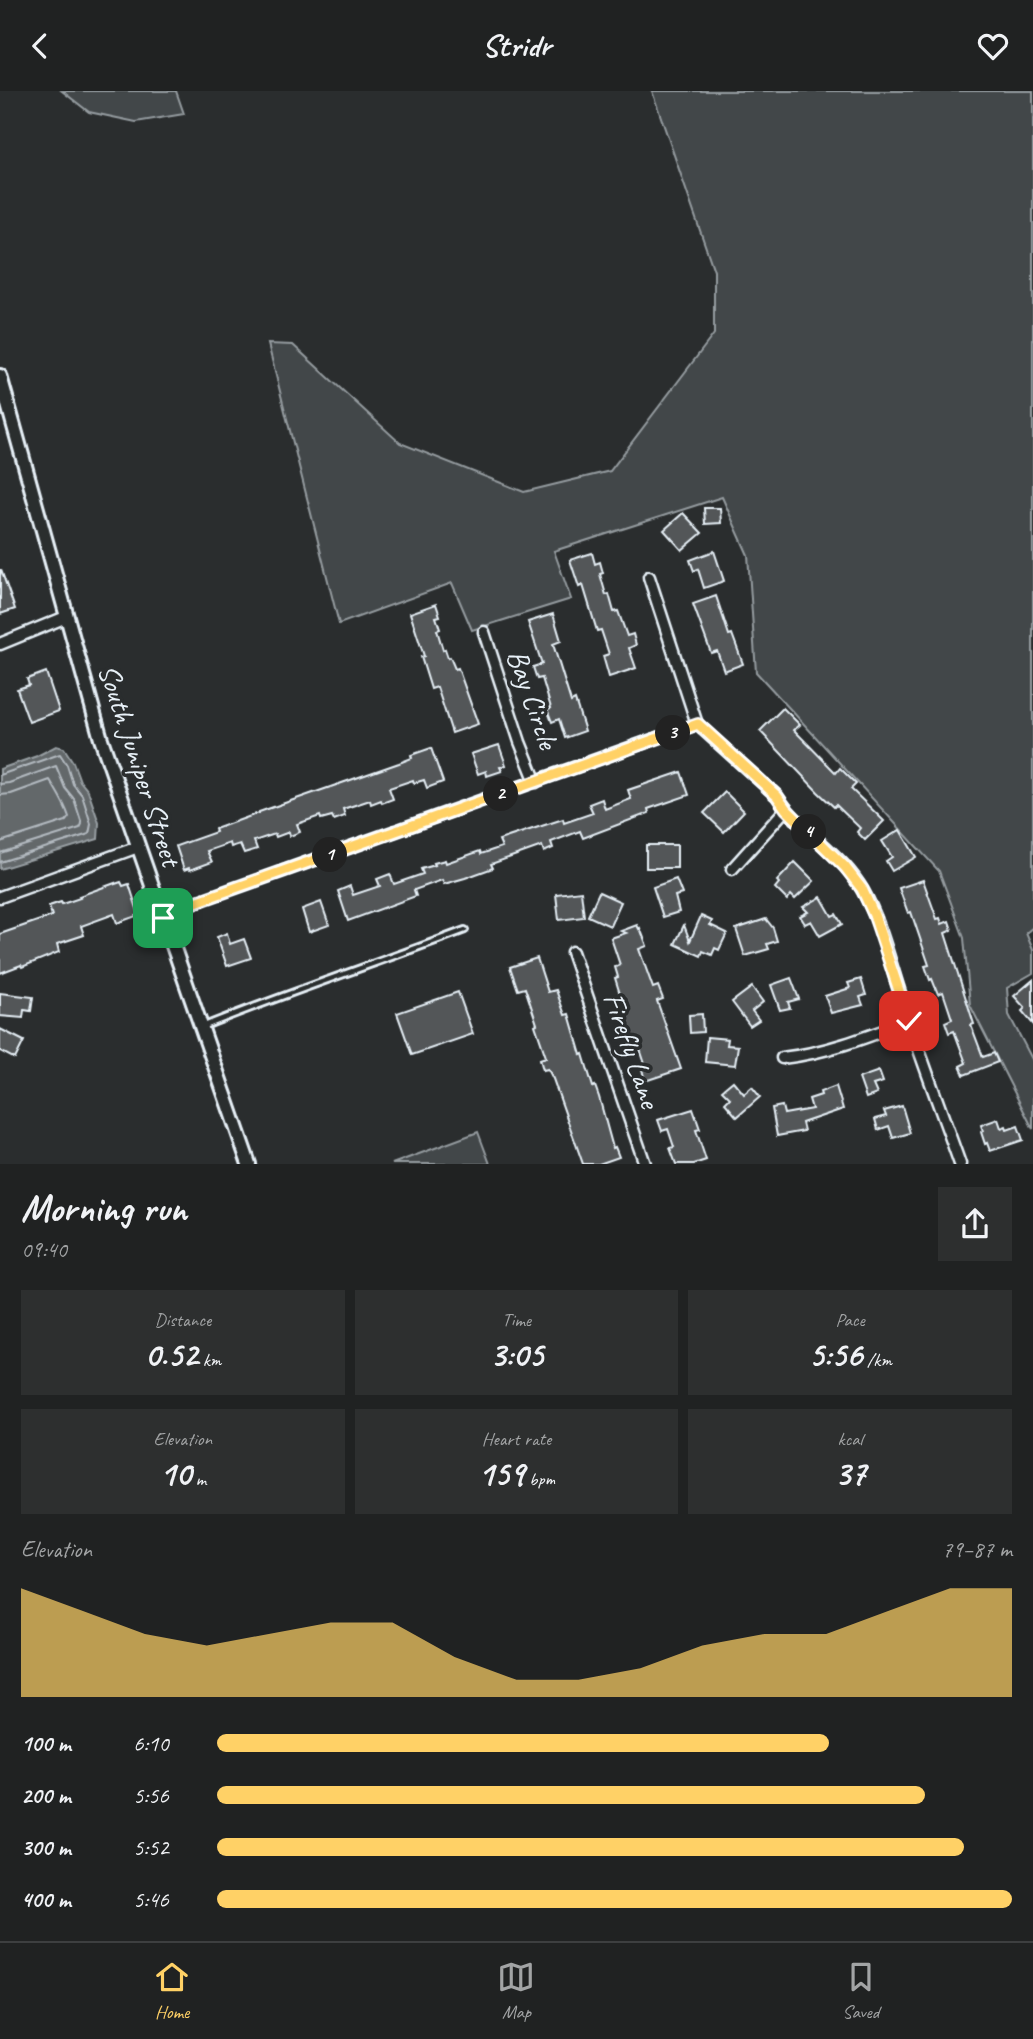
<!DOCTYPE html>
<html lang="en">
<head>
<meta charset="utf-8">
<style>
	:root { --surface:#202222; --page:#2d2f2f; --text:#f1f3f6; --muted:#a2a4a5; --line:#3d3f40; --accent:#ffd166 }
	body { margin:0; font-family:Caveat,sans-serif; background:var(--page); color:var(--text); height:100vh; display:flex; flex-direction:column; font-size:26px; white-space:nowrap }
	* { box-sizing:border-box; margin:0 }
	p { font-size:23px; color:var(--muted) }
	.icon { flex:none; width:38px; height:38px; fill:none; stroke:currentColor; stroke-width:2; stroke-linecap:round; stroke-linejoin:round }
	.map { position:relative; height:1073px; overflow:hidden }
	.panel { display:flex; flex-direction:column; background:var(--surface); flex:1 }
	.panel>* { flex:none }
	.pin { position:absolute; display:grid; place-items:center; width:60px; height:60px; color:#fff; margin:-30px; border-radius:14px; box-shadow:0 4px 10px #0006 }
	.km { position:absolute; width:35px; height:35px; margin:-18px; border-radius:50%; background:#222; color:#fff; font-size:19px; line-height:35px; text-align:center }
	.round { display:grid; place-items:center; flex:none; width:74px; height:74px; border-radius:0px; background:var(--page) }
	.summary { display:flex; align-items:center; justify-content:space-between; height:119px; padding:0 21px }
	h1 { font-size:38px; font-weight:800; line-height:52px }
	.stats { display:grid; grid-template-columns:repeat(3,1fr); gap:10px; height:119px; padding:7px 21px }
	.stats div { display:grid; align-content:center; border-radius:0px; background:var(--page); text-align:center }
	.stats b { font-size:35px; font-weight:800 }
	.stats small { font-size:19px; font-weight:400 }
	.stats p { font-size:19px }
	.chart { height:196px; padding:14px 21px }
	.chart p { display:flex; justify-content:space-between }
	.chart svg { width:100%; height:126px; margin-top:7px; fill:var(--accent); opacity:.7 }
	ul { padding:0 21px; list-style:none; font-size:23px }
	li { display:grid; grid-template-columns:112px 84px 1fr; align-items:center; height:52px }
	li i { height:18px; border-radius:9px; background:var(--accent) }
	header { display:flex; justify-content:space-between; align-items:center; height:91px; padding:0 21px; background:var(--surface); font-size:32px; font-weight:800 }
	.dock { display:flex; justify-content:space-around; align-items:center; height:98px; border-top:2px solid var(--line); background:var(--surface); font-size:19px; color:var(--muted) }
	.dock a { display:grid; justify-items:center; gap:4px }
	.dock .current { color:var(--accent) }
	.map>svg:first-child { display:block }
	.green { fill:#424648; stroke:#959ca0; stroke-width:2 }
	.water { fill:#63686b; stroke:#989fa3; stroke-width:2 }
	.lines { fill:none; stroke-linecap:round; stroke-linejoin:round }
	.shore { stroke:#b3bac0; stroke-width:2 }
	.building { fill:#535759; stroke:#e8f1f8; stroke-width:2 }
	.service-casing { stroke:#e8f1f8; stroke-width:10 }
	.minor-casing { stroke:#e8f1f8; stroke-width:15 }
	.tertiary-casing { stroke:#e8f1f8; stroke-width:18 }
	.service { stroke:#2a2d2e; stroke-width:4.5 }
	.minor { stroke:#2a2d2e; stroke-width:10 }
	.tertiary { stroke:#2a2d2e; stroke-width:12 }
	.route-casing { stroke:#fff; stroke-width:14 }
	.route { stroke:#ffd166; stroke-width:9 }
	.labels { text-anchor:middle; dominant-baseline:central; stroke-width:7; stroke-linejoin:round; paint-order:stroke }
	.street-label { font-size:30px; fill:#e8f1f8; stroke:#2a2d2e }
</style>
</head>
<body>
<header><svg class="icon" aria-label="back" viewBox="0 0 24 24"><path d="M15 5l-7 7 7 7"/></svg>Stridr<svg class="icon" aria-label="heart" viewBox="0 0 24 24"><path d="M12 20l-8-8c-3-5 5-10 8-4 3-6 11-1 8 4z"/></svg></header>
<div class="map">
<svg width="1033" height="1073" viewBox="0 0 1033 1073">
	<rect width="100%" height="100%" fill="#2a2d2e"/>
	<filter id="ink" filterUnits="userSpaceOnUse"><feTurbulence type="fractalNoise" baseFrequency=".0143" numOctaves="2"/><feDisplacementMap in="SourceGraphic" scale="14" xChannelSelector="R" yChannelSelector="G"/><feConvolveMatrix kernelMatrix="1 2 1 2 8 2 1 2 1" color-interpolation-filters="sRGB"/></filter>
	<g filter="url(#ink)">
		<g class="green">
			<path d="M62,0h114l8,23 -48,8 -47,-10z"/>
			<path d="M652,0h381v836l-7,6 7,17v23l-26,15 2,27 24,46v68l-63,-124 -6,-67 -25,-67 -183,-199 -8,-117 -26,-58 -168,54 17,48 -99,31 -20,-47 -113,41 -71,-280 25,1 107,98 124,49 86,-21 104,-137v-63z"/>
			<path d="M478,1041l12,32h-98z"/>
		</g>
		<path class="water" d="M56,655l8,2 9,14 7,19 8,10 11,32 -1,16 -98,30v-100l37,-13z"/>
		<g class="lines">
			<g class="shore">
				<path d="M0,684l60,-21 7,11 6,19 9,11 9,29 -2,10 -89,28"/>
				<path d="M0,693l9,-1 47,-17 9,22 9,11 8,25 -2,4 -80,25"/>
				<path d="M0,704l11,-1 39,-14c7,12 15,24 19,37l-3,4 -66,21"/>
			</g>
		</g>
		<g class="building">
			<path d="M704,417h16l1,15 -16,1z"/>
			<path d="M683,422l19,20 -20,17 -18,-20z"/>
			<path d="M714,460l10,30 -20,7 -6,-19 -4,2 -4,-11z"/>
			<path d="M592,462l3,11 5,-2 3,11 -3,1 6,21 3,-1 5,18 4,-1 9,25 6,-2 3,11 -7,3 7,20 -27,9 -6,-21 6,-2 -8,-24 -4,1 -14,-46 -4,2 -9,-27z"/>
			<path d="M0,479h1l14,39 -15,5z"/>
			<path d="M716,505l13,39 3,-1 11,30 -19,7 -7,-20 -6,2 -18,-49z"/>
			<path d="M436,513l4,12 -4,1 4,12 -3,1 6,20 2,-1 3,9 2,-1 5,12 3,-1 20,56 -26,9 -15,-46 -6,2 -10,-32 3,-1 -14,-43z"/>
			<path d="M553,523l8,27 -8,3 18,58 4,-2 10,31 -20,7 -6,-19 -7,3 -5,-13 4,-1 -9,-30 -5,1 -4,-12 9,-3 -14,-42z"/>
			<path d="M46,581l13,39 -30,11 -12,-33 12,-4 -2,-6z"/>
			<path d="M783,617l17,17 -6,5 42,43 4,-5 16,16 -5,5 33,32 -19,19 -8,-8 3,-4 -24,-23 -2,2 -16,-15 -58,-61z"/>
			<path d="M499,654l7,20 -6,2 2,4 -15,5 -1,-5 -8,3 -7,-20z"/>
			<path d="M431,657l12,34 -16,6 -3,-8 -10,3 -1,-3 -24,8 4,11 -11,4 -1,-3 -10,4 -1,-4 -27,9 2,7 -11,4 -2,-4 -11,3 -1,-3 -23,8 3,8 -10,4 -1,-4 -13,5 -1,-3 -21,7 3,8 -13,4 -4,-9 -9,3 -1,-4 -23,8 5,11 -22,8 -1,-2 -5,2 -8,-24 40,-14 -1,-3 44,-16v-1l140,-49 13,-5 -1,-3z"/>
			<path d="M681,681l8,23 -41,14 1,4 -66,25 -3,-7 -29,11 2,6 -9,4 -2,-6 -51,18 2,4 -28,10 -21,6 -2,-4 -28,10 2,6 -68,25 -10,-30 12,-5 3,9 27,-9 -3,-7 13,-5 4,10 29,-10 -2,-5 14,-4 -1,-2 11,-3 1,3 34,-12 1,3 21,-7 -3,-7 64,-21 1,4 29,-10 -4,-9 13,-5 3,10 26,-10 -3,-9z"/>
			<path d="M725,701l19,19 -20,21 -20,-19z"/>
			<path d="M900,739l16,27 -24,14 -6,-10 6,-4 -10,-16z"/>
			<rect x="646" y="754" width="31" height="23"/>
			<path d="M795,771l19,19 -19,18 -4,-4 -4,5 -12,-12 4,-5 -2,-2z"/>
			<path d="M676,788l6,15 -7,2 4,16 -16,5 -10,-30z"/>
			<path d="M923,789l14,39 3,-1 2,6 7,-3 3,9 -7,3 29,91 -3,1 12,32 11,-4 4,9 -34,13 -4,-9 6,-3 -12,-32 -5,2 -4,-11 7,-3 -9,-27 -5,2 -6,-15 -2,1 -5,-14 4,-1 -18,-53 -3,1 -9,-25z"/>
			<path d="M121,791l2,4 6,-2 10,31 -22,8 -3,-9 -33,12 3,9 -27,9 2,8 -37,15 -1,-2 -21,8v-39l52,-18 -3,-10 12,-4 1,2 18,-6 -1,-2 36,-13v1z"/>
			<path d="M581,800l3,26 -25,3 -3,-26z"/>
			<path d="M599,801l22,10 -11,24 -22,-10z"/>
			<path d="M821,806l11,19 4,-2 6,10 -22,12 -9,-15 -6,3 -5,-8 8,-4 -5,-5z"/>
			<path d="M321,811l8,23 -20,7 -7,-23z"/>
			<path d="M701,825l11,5 -2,4 17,8 -8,17 -4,-2 -3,7 -9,-4 -2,5 -26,-12 9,-19 6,16z"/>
			<path d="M766,828l7,9 4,13 -10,3 2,5 -24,7 -9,-27z"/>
			<path d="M637,834l2,4 1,-1 7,18 -8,3 14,39 5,-2 5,13 -6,2 24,68 -36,12 -3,-12h1l-1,-4 3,-1 -7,-21 -5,2 -13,-36 4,-2 -9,-29 3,-1 -3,-10 5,-2 -9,-27 15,-5 -5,-2z"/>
			<path d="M227,842l3,11 14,-5 7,19 -24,8 -10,-29z"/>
			<path d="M537,867l11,34 8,-2 9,25 4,-1 12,41 2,-1 10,33 2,-1 4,11 14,51 2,-1 4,10 -20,7h-16l-30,-85 -5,-10 -5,1 -3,-11 6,-2 -11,-32 2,-1 -12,-36 -7,2 -8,-23z"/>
			<path d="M791,887l8,21 -11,3 2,6 -10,2 -9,-25z"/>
			<path d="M861,888l5,16 -6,2 3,8 -32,8 -6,-17 25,-8 -2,-5z"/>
			<path d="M1033,889v44l-11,-13 3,-3 -11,-12z"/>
			<path d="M752,896l11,15 -11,9 7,9 -9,6 -18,-24z"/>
			<path d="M458,901l15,42 -61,21 -15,-42z"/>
			<path d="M0,902l33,4 -2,14 -7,-1 -1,8 -23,-2z"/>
			<path d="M702,923l1,18 -13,1 -1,-18z"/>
			<path d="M0,938l24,12 -9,18 -15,-8z"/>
			<path d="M707,946l21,2 -1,6 11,1 -3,19 -30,-3z"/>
			<path d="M879,980l4,11 -10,3 4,9 -11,4 -7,-20z"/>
			<path d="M733,990l11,13 8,-7 8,10 -23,20 -12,-14 5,-5 -8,-8z"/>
			<path d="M836,995l7,23 -41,14 2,8 -27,5 -5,-28 10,-2 2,8 28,-5 -3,-10 12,-4 -1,-3z"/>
			<path d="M902,1015l8,27 -17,5 -4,-12 -11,4 -3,-11 11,-3 -2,-5z"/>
			<path d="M693,1018l7,20 -4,1 10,30 -12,4h-18l-6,-16 4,-1 -6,-18 -6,2 -4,-11z"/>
			<path d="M998,1028l3,9 5,-2 1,4 11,-4 5,14 -33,11 -3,-8 -2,1 -4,-12 2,-1 -2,-6z"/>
		</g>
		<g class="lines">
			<defs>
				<path id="service" d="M202,936c87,-35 176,-64 263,-97"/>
				<g id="minor">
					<path d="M649,486l48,147"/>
					<path d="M484,541l36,110 16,40"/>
					<path d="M0,553l66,-27"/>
					<path d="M732,778l54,-60"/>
					<path d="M0,806l138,-50"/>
					<path d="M162,823l535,-190 80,72c23,36 65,57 86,95 18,31 28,76 40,111 17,54 38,108 57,162"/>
					<path d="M572,861l73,212"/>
					<path d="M782,967c44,-5 85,-21 127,-37"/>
				</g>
				<path id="tertiary" d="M0,285l101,363 148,425"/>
			</defs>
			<use href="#service" class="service-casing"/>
			<use href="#minor" class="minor-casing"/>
			<use href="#tertiary" class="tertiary-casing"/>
			<use href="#service" class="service"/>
			<use href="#minor" class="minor"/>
			<use href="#tertiary" class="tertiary"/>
		</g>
	</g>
	<g class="lines" filter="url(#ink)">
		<defs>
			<path id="route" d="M163,827l-1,-4 536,-190 79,72 9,13 59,58 17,22 12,26 35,106"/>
		</defs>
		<use href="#route" class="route-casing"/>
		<use href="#route" class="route"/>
	</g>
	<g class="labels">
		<g class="street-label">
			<text transform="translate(533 608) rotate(71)">Bay Circle</text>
			<text transform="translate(140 674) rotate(72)">South Juniper Street</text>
			<text transform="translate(632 959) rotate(71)">Firefly Lane</text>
		</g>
	</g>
</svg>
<div class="pin" style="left:163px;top:827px;background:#1e9e55"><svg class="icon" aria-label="arrive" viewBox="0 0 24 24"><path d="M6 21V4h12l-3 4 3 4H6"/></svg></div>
<div class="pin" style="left:909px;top:930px;background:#d93025"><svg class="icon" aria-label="check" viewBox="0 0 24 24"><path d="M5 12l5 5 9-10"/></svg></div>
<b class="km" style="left:330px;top:764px">1</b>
<b class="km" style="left:501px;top:703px">2</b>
<b class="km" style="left:673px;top:642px">3</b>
<b class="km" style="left:809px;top:741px">4</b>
</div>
<section class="panel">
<div class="summary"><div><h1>Morning run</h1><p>09:40</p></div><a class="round"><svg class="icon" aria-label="share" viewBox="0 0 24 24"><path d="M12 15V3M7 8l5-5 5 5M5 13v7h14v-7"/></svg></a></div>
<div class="stats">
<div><p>Distance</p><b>0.52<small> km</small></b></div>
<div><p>Time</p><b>3:05</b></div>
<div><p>Pace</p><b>5:56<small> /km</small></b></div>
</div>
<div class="stats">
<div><p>Elevation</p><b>10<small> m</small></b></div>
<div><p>Heart rate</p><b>159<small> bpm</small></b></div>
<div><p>kcal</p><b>37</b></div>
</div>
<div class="chart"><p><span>Elevation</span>79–87 m</p>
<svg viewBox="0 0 160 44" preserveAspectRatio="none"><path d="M0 44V6L10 14L20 22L30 26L40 22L50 18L60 18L70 30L80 38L90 38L100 34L110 26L120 22L130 22L140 14L150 6L160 6V44z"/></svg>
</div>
<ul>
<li><b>100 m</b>6:10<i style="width:77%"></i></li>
<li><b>200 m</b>5:56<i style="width:89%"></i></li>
<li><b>300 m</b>5:52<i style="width:94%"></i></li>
<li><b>400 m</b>5:46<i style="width:100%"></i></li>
</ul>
</section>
<nav class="dock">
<a class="current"><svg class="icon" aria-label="home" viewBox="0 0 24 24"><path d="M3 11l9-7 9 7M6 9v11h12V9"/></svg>Home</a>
<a><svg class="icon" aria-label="map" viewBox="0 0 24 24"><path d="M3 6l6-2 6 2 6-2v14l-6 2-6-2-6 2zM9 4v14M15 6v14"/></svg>Map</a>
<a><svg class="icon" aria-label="saved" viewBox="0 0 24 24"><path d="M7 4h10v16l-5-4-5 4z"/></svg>Saved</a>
</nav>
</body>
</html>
